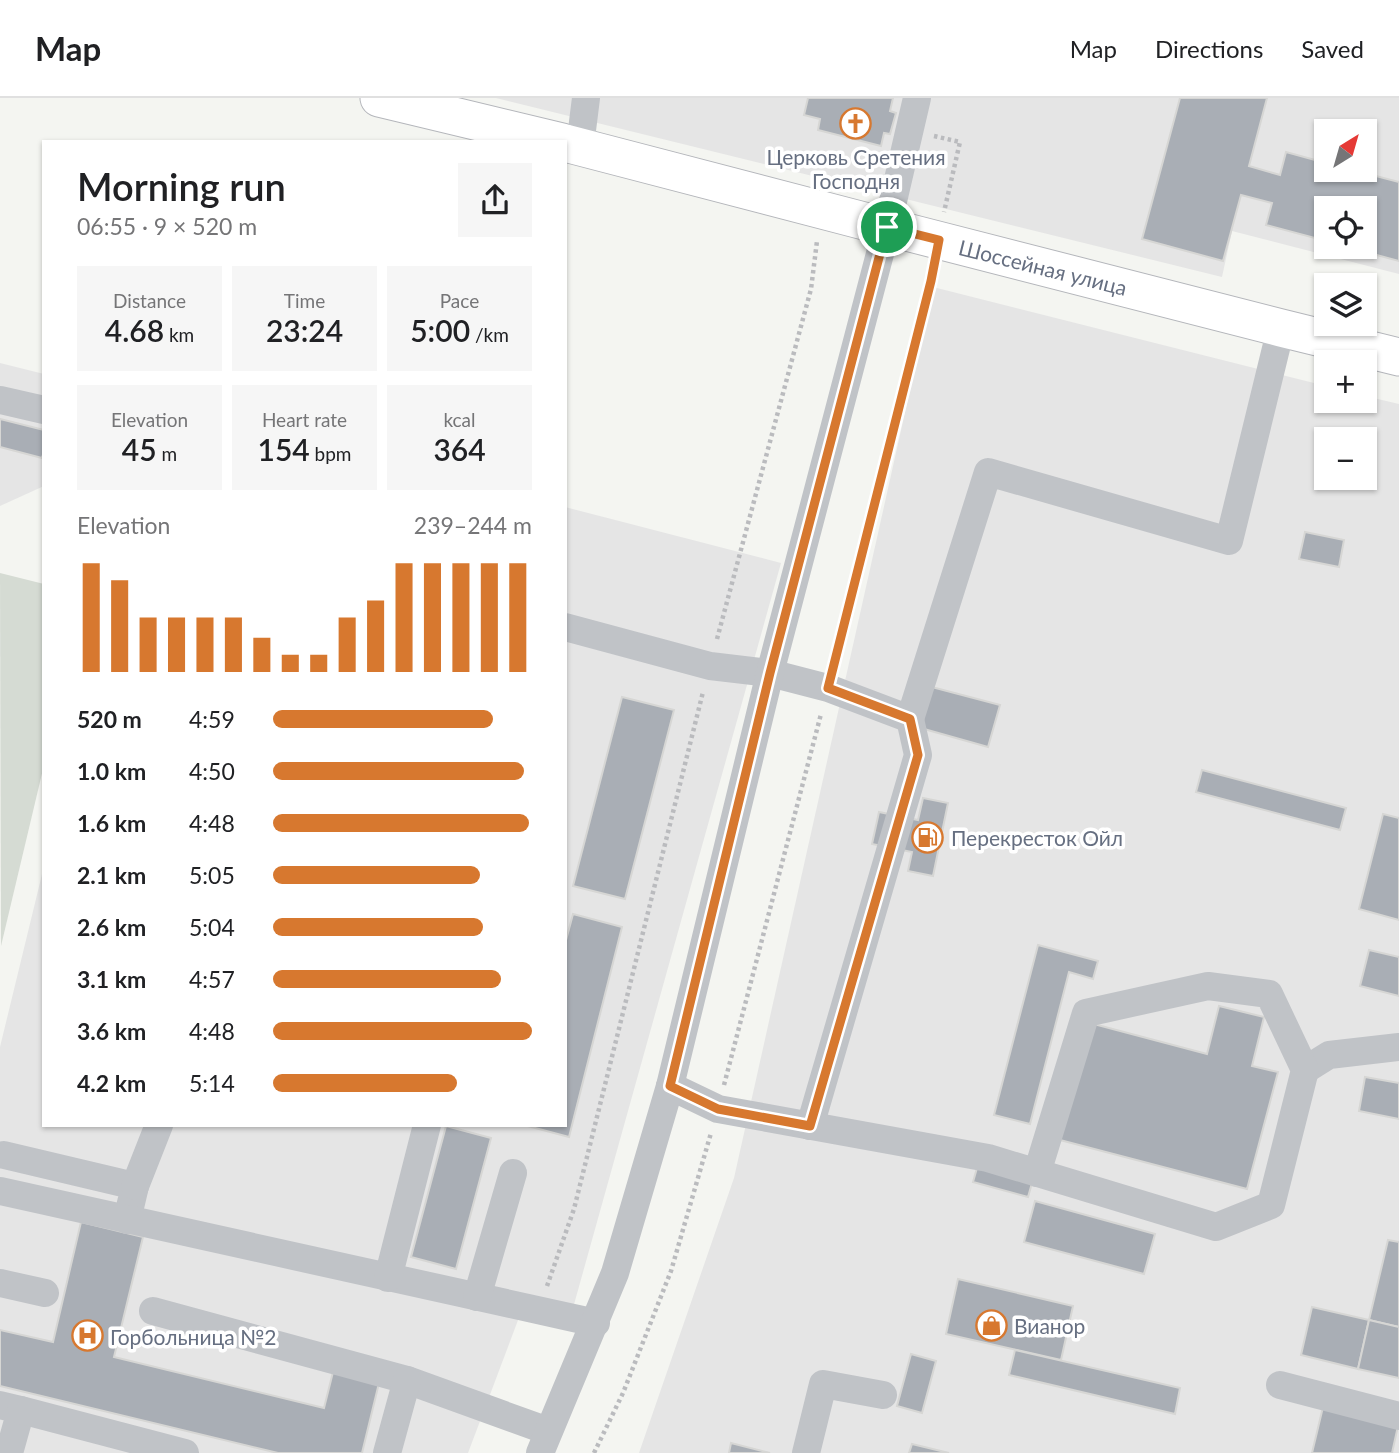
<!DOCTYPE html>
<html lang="en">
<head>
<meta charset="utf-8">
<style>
	:root { --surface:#fff; --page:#f6f6f6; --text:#202124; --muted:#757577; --line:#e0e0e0; --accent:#d7782f }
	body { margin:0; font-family:Lato,sans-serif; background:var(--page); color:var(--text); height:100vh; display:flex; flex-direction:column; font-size:26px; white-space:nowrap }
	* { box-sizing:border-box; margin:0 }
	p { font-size:23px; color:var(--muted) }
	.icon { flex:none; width:38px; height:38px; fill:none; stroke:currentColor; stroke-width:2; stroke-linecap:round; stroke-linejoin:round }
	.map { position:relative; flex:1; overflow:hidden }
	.side { position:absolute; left:42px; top:42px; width:525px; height:987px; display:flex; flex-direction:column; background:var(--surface); border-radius:0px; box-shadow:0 2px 5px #0004 }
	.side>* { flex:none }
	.needle { width:46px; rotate:37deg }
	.controls { position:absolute; left:1314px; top:21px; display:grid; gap:14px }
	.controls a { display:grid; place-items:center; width:63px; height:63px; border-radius:0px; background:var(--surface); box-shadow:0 2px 5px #0004; font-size:35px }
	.pin { position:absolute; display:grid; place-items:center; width:60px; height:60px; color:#fff; margin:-30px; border:4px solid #fff; border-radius:50%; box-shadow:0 2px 7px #0007 }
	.round { display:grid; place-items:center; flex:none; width:74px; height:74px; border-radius:0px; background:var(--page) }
	.headline { display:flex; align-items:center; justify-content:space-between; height:119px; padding:0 35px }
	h1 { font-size:38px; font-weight:600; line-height:52px }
	.metrics { display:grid; grid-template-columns:repeat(3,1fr); gap:10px; height:119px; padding:7px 35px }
	.metrics div { display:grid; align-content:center; border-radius:0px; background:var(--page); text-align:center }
	.metrics b { font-size:30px; font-weight:600 }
	.metrics small { font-size:19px; font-weight:400 }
	.metrics p { font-size:19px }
	.chart { height:196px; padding:14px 35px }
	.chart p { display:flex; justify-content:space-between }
	.chart svg { width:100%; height:126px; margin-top:7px; stroke:var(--accent); stroke-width:6 }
	ul { padding:0 35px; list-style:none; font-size:23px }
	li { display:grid; grid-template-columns:112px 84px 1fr; align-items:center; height:52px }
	li i { height:18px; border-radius:9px; background:var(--accent) }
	header { display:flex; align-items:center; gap:42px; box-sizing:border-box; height:98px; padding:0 35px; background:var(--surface); border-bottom:2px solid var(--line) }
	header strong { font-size:33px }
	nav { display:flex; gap:38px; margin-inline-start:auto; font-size:24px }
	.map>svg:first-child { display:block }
	.built { fill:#e5e5e5; fill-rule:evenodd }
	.green { fill:#d5dbd3 }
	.building { fill:#a9aeb5; stroke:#d6d6d4; stroke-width:2 }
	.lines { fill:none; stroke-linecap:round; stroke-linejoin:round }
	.major-casing { stroke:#b4b6bb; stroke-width:39 }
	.path { stroke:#babbbe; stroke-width:4.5; stroke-dasharray:3.5 3.5; stroke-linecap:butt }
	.minor { stroke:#c0c3c7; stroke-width:28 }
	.major { stroke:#fff; stroke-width:37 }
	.route-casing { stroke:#fff; stroke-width:14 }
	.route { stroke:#d7782f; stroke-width:9 }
	.labels { text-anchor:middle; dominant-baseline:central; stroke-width:7; stroke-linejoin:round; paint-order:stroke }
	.poi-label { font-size:21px; fill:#666f81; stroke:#fff; text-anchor:start }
	.street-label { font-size:21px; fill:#666f81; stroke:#fff }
</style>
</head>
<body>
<header>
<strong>Map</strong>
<nav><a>Map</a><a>Directions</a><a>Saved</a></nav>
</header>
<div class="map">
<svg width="1399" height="1355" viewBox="0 0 1399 1355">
	<rect width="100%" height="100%" fill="#f4f5f1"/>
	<g class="built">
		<path d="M496,0h903v176l-167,-43 -10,46zM1326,33h39v39h-39zM1326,110h39v39h-39z"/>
		<path d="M933,189l393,99v15h39v-5l34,8v1049h-760l95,-275zM1326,341h39v39h-39z"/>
		<path d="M0,265l44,11v112l-44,20z"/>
		<path d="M565,409l216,56 -208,745 -573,-127v-134l44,-181v259h521z"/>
		<path d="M0,1089l526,112 -58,154h-468z"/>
	</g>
	<path class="green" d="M0,475l44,11v181l-43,181z"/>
	<g class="building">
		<path d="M808,0h85l-3,13 6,2 -6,21 -6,-1 -3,13 -63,-16 2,-11 -16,-4z"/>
		<path d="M1180,0h87l-18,68 31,9 6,-23 40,11v7h27l46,12v79l-52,-14h18v-39h-39v33l-60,-16 6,-22 -31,-8 -18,66 -81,-22z"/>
		<path d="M0,321l44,11v21l-2,7 -42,-11z"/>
		<path d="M1305,434l39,8 -5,27 -40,-8z"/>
		<path d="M928,588l72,19 -12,42 -71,-20z"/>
		<path d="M622,599l52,13 -49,189 -52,-13z"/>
		<path d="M1202,672l144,38 -6,22 -144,-38z"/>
		<path d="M923,700l25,5 -15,73 -25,-5 4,-19 -40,-8 7,-32 39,8z"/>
		<path d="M1383,716l16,4v102l-40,-11z"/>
		<path d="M573,816l49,13 -53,210 -45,-12h41v-181z"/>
		<path d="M1038,847l60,16 -5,18 -24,-7 -39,152 -36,-9z"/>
		<path d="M1369,852l30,7v39l-39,-10z"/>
		<path d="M1219,908l45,11 -12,49 26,6 -31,117 -187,-49 30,-117 117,31z"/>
		<path d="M1365,979l34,6v36l-40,-8z"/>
		<path d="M446,1028l45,12 -35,131 -45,-12z"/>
		<path d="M979,1063l55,15 -6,21 -55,-15z"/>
		<path d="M1035,1103l120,33 -11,40 -120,-32z"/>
		<path d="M81,1124l62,15 -29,120 210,51 9,-36 46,11 -17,70h-84l-278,-67v-56l53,12z"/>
		<path d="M1388,1142l11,2v85l-30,-7z"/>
		<path d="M958,1181l115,27 -12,54 -115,-26z"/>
		<path d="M1312,1209l57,13 -11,49 -57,-14z"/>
		<path d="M1369,1222l30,7v51l-41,-9z"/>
		<path d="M1015,1252l165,38 -5,26 -166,-39z"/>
		<path d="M911,1256l25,7 -14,52 -25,-7z"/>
		<path d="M1323,1309l75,19 -6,27h-80z"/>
		<path d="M731,1345l39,10h-41z"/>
		<path d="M912,1346l37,9h-40z"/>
	</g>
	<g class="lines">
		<defs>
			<g id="major">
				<path d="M379,0l183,44"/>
				<path d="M565,45l322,84 394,101 118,29"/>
			</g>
		</defs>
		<use href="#major" class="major-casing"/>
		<g class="path">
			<path d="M934,38l26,6 -16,70"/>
			<path d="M717,541l94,-350 6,-48"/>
			<path d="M834,567l99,-396"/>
			<path d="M724,987l97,-371"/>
			<path d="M547,1188l27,-77 129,-517"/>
			<path d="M594,1355l29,-60 48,-122 40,-138"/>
		</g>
		<g class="minor">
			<path d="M580,48l6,-48"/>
			<path d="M0,302l44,10"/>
			<path d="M565,529l145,39 60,7 58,15 82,31 8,36 -108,371"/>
			<path d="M910,621l78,-247 241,69 52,-213"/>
			<path d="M1305,972l24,-15 70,-8"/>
			<path d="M670,988l48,23 270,49 228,69 55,-22 34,-135 -36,-76 -61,-8 -122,27 -49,160"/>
			<path d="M4,1057l131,31 -8,34"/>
			<path d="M135,1088l24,-61"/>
			<path d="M0,1093l596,132"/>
			<path d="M388,1180l39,-153"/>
			<path d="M0,1185l45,10"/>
			<path d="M477,1199l36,-124"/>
			<path d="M153,1213l254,69 141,51"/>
			<path d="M1280,1287l119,31"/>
			<path d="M0,1307l21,5 -12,43"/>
			<path d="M21,1312l164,43"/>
			<path d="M387,1355l20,-73"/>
			<path d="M540,1355l75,-180 55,-187 100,-413 117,-446 30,-129"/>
			<path d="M806,1355l17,-69 60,11"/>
		</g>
		<use href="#major" class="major"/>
	</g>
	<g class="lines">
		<defs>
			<path id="route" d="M887,129l52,13 -8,41 -103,407 82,31 8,36 -108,371 -92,-17 -48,-23 100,-413z"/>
		</defs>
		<use href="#route" class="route-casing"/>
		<use href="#route" class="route"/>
	</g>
	<defs>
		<symbol id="church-ring" viewBox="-11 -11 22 22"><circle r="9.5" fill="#fff" stroke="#d7782f" stroke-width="1.5"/><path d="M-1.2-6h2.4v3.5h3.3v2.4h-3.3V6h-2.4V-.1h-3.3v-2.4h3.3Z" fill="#d7782f"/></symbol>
		<symbol id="fuel-ring" viewBox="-11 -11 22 22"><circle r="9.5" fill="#fff" stroke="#d7782f" stroke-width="1.5"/><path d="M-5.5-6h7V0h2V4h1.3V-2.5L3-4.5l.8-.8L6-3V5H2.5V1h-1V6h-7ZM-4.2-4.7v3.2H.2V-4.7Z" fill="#d7782f"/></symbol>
		<symbol id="shop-ring" viewBox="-11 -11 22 22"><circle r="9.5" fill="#fff" stroke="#d7782f" stroke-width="1.5"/><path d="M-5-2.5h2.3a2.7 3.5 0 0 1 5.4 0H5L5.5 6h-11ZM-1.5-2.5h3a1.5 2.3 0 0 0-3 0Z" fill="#d7782f"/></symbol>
		<symbol id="hospital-ring" viewBox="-11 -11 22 22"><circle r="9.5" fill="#fff" stroke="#d7782f" stroke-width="1.5"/><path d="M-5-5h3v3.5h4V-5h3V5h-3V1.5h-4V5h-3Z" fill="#d7782f"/></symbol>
	</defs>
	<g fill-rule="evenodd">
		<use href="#church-ring" x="838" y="8" width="35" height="35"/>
		<use href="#fuel-ring" x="910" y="722" width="35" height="35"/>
		<use href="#shop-ring" x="974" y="1210" width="35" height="35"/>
		<use href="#hospital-ring" x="70" y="1220" width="35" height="35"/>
	</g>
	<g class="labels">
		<g class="poi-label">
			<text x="856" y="58" text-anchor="middle">Церковь Сретения<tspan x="856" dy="24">Господня</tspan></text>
			<text x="951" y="739">Перекресток Ойл</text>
			<text x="1014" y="1227">Вианор</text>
			<text x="110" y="1238">Горбольница №2</text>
		</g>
		<g class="street-label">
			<text transform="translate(1043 169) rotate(14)">Шоссейная улица</text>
		</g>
	</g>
</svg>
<div class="controls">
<a><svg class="needle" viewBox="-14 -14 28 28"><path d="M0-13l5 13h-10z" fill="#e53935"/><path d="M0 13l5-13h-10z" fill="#757577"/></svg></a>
<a><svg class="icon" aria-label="locate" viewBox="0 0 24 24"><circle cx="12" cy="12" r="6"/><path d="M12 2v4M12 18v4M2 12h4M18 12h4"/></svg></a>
<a><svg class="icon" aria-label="layers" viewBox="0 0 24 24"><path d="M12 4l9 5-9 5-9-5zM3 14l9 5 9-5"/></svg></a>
<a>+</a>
<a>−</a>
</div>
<div class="pin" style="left:887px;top:129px;background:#1e9e55"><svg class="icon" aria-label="arrive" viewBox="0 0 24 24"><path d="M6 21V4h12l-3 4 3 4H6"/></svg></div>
<section class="side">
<div class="headline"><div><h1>Morning run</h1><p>06:55 · 9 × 520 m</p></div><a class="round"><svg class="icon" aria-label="share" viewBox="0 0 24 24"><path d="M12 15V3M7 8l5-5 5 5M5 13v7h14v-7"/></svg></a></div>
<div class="metrics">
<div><p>Distance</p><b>4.68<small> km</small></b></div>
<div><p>Time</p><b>23:24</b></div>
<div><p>Pace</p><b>5:00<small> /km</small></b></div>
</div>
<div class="metrics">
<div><p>Elevation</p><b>45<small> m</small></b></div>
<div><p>Heart rate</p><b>154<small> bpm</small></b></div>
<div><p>kcal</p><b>364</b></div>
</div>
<div class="chart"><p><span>Elevation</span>239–244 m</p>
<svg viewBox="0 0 160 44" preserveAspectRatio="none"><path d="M5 44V6M15 44V12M25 44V25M35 44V25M45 44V25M55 44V25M65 44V32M75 44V38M85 44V38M95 44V25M105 44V19M115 44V6M125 44V6M135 44V6M145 44V6M155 44V6"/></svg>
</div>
<ul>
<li><b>520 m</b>4:59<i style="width:85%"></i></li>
<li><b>1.0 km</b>4:50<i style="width:97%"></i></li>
<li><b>1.6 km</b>4:48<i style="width:99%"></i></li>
<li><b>2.1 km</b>5:05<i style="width:80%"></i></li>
<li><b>2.6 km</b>5:04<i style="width:81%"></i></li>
<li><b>3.1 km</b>4:57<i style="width:88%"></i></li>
<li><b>3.6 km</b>4:48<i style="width:100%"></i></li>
<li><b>4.2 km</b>5:14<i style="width:71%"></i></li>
</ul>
</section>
</div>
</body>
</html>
